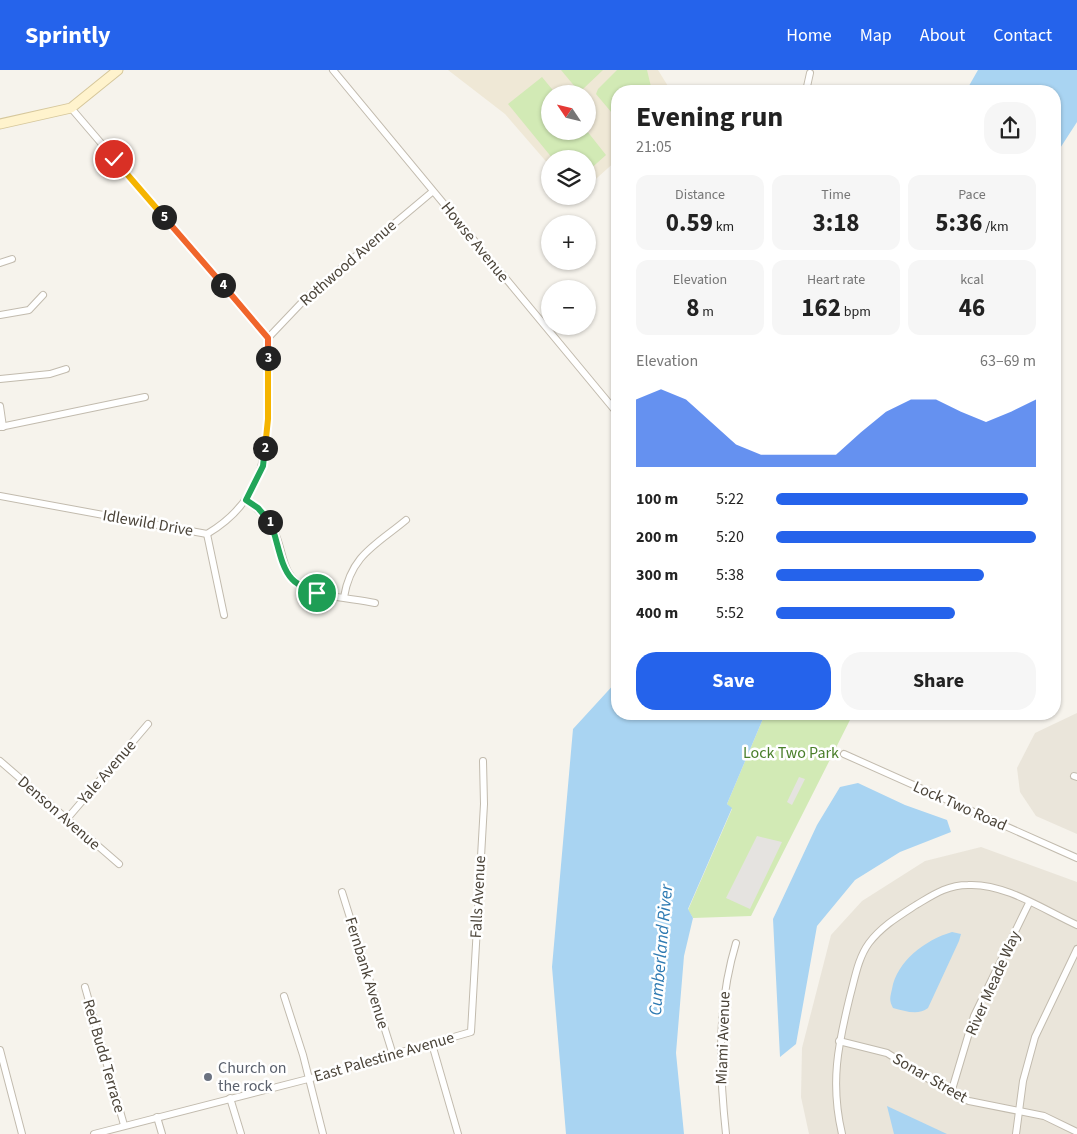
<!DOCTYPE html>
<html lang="en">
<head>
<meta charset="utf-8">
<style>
	:root { --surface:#fff; --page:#f6f6f6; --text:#222; --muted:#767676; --accent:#2563eb }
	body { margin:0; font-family:"Source Sans 3",sans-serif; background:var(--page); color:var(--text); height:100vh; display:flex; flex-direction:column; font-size:19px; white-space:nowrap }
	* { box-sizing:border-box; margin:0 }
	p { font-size:16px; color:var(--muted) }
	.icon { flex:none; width:28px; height:28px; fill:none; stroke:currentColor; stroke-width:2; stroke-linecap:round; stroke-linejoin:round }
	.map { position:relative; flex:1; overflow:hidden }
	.drawer { position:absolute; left:611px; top:15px; width:450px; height:635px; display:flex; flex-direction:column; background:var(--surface); border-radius:20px; box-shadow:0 1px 4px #0004 }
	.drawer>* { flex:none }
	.needle { width:32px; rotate:305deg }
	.tools { position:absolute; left:541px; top:15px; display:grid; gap:10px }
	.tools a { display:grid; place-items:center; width:55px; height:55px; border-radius:50%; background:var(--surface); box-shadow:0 1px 4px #0004; font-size:25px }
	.pin { position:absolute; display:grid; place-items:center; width:42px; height:42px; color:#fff; margin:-21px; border:2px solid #fff; border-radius:50%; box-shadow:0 1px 5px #0007 }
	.km { position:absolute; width:25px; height:25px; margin:-12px; border-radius:50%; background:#222; color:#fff; font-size:14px; line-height:25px; text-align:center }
	.round { display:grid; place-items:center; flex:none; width:52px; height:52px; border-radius:20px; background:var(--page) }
	.headline { display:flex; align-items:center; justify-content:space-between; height:85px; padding:0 25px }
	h1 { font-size:28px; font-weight:700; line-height:38px }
	.stats { display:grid; grid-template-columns:repeat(3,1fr); gap:8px; height:85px; padding:5px 25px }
	.stats div { display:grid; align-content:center; border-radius:12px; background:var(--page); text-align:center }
	.stats b { font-size:25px; font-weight:700 }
	.stats small { font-size:14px; font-weight:400 }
	.stats p { font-size:14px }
	.chart { height:140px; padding:10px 25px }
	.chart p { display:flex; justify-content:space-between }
	.chart svg { width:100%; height:90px; margin-top:5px; fill:var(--accent); opacity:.7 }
	.cta { display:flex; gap:10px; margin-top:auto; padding:10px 25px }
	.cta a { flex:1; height:58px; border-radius:20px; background:var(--accent); color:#fff; font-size:20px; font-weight:700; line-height:58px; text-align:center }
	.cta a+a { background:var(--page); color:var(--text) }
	ul { padding:0 25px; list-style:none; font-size:16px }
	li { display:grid; grid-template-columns:80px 60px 1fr; align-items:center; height:38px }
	li i { height:12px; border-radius:6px; background:var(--accent) }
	header { display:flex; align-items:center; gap:30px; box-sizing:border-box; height:70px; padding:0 25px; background:var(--accent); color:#fff }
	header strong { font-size:24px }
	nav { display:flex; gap:28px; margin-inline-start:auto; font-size:18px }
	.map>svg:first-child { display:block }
	.residential { fill:#eae5da }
	.education { fill:#efe8d6; fill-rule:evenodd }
	.green { fill:#d2eab5 }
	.parking { fill:#e5e3e0 }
	.water { fill:#a9d4f2 }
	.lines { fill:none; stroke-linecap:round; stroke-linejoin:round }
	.street-casing { stroke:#c2bbae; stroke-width:8 }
	.secondary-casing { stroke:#d6c79b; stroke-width:11 }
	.street { stroke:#fff; stroke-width:6 }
	.secondary { stroke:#fff3cd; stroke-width:9 }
	.split-1-casing { stroke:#fff; stroke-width:10 }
	.split-2-casing { stroke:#fff; stroke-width:10 }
	.split-3-casing { stroke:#fff; stroke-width:10 }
	.split-4-casing { stroke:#fff; stroke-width:10 }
	.split-5-casing { stroke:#fff; stroke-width:10 }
	.split-6-casing { stroke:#fff; stroke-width:10 }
	.split-1 { stroke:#22a559; stroke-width:6 }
	.split-2 { stroke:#22a559; stroke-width:6 }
	.split-3 { stroke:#f5b400; stroke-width:6 }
	.split-4 { stroke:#f0652b; stroke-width:6 }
	.split-5 { stroke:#f0652b; stroke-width:6 }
	.split-6 { stroke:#f5b400; stroke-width:6 }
	.worship-dot { fill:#6b7280; stroke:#fff; stroke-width:2 }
	.labels { text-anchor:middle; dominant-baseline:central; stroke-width:5; stroke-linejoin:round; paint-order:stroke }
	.street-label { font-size:16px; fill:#4b4439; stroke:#fff }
	.park-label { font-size:16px; fill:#4a7f2a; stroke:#fff }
	.worship-label { font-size:16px; fill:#5b616d; stroke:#fff; text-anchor:start }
	.water-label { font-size:18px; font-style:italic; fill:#2e7ab2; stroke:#fff }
</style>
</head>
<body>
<header>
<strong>Sprintly</strong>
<nav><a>Home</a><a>Map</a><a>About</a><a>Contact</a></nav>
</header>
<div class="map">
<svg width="1077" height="1064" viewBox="0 0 1077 1064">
	<rect width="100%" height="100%" fill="#f6f3ec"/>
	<g class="residential">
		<path d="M1077,643v121l-41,-18 -16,-24 -3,-24 18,-35z"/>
		<path d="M981,777l96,35v252h-268l-8,-37 1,-49 29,-113 31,-34 63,-40z"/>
	</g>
	<path class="education" d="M448,0h210l13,21h-53l-1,69 -29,26v-27h-38v7l-45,-52zM550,24h38v37h-38z"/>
	<g class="green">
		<path d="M561,0h42l-20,19 -7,-1z"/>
		<path d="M617,0h30l5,21h-34l-1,28 -21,-25 2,-5z"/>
		<path d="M542,7l14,17h-6v37h37l19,24 -18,16v-12h-35l-45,-55z"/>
		<path d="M765,644h88l-102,202 -58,2 -5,-8 44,-101 -5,-5z"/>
	</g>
	<g class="parking">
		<path d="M799,707l6,2 -13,26 -5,-3z"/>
		<path d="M757,766l25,6 -32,67 -24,-11z"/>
	</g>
	<g class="water">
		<path d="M978,0h99v52l-22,34v-65h-89z"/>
		<path d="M617,611l1,33h147l-38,90 5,4 -44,101 5,9 -9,38 -8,97 8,81h-118l-14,-167 21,-238z"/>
		<path d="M858,713l47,22 42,15 4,12 -51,20 -45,28 -38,46 -21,118 -16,13 -7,-138 44,-94 23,-38z"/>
		<path d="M952,862l9,2 -2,7 -31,67c-10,8 -23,3 -35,0 -4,-8 -3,-10 -1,-19 5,-28 33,-49 60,-57z"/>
		<path d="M887,1036l60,28h-53z"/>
	</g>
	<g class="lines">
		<defs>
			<g id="street">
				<path d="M333,0l285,344"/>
				<path d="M806,21l4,-18"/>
				<path d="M71,38l197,230"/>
				<path d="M0,193l12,-4"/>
				<path d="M0,245l29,-5 14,-15"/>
				<path d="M268,268l39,-41 125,-105"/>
				<path d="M0,309l50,-5 16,-5"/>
				<path d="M0,336l3,21"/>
				<path d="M0,357l145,-30"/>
				<path d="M0,426l207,38c78,-46 57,-120 61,-196"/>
				<path d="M246,430c14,10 25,21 31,38 7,19 6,38 27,49 20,11 48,11 71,16"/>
				<path d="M207,464l17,81"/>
				<path d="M344,527c7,-42 32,-52 62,-77"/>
				<path d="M844,684l233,104"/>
				<path d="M0,691l119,103"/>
				<path d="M1074,706l3,1"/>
				<path d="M66,750l82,-96"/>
				<path d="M342,822l51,163"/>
				<path d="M85,917l39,138"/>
				<path d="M284,926l19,59 20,79"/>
				<path d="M839,971l48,12 64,40 18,8 75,15 33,16"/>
				<path d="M432,974l26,90"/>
				<path d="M0,980l22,84"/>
				<path d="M951,1023l23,-77 55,-113"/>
				<path d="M230,1028l11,36"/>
				<path d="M157,1047l5,17"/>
				<path d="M94,1064l214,-55 163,-47 13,-228 -1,-43"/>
				<path d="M726,1064c-7,-65 -9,-128 10,-191"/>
				<path d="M842,1064c-12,-51 -4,-89 8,-138 5,-18 8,-38 19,-53 13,-17 30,-27 47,-38 17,-10 31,-20 52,-20 37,-2 76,25 109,40"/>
				<path d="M1016,1064l7,-53 12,-44 42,-88"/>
			</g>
			<path id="secondary" d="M0,54l71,-16 47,-38"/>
		</defs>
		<use href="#street" class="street-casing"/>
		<use href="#secondary" class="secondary-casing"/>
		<use href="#street" class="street"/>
		<use href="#secondary" class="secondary"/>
	</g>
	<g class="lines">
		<defs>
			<path id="split-1" d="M270,452c8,17 9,43 22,57 6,7 17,10 25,14"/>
			<path id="split-2" d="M265,378l-2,18 -17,34 12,8 12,14"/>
			<path id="split-3" d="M265,378l3,-29v-61"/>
			<path id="split-4" d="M223,215l45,53v20"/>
			<path id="split-5" d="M164,147l59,68"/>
			<path id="split-6" d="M114,89l50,58"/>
		</defs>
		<use href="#split-1" class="split-1-casing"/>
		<use href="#split-2" class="split-2-casing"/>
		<use href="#split-3" class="split-3-casing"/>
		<use href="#split-4" class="split-4-casing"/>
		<use href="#split-5" class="split-5-casing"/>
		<use href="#split-6" class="split-6-casing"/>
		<use href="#split-1" class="split-1"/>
		<use href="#split-2" class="split-2"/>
		<use href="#split-3" class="split-3"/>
		<use href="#split-4" class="split-4"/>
		<use href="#split-5" class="split-5"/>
		<use href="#split-6" class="split-6"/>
	</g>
	<circle class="worship-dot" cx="208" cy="1007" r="5"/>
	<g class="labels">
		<g class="street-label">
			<text transform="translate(475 172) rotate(51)">Howse Avenue</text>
			<text transform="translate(348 193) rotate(-41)">Rothwood Avenue</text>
			<text transform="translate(148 453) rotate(10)">Idlewild Drive</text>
			<text transform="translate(107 702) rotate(-49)">Yale Avenue</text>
			<text transform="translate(960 736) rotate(24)">Lock Two Road</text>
			<text transform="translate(59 743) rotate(41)">Denson Avenue</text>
			<text transform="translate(478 827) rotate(-87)">Falls Avenue</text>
			<text transform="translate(367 903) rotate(73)">Fernbank Avenue</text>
			<text transform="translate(993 913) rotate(-66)">River Meade Way</text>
			<text transform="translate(723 968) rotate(-88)">Miami Avenue</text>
			<text transform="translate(104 986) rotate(74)">Red Budd Terrace</text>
			<text transform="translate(384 987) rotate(-16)">East Palestine Avenue</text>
			<text transform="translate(930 1008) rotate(30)">Sonar Street</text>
		</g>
		<g class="park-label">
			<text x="791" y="683">Lock Two Park</text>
		</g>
		<g class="worship-label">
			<text x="218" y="998">Church on<tspan x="218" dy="18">the rock</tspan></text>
		</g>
		<g class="water-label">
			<text transform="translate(661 880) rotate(-85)">Cumberland River</text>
		</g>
	</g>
</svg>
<div class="tools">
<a><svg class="needle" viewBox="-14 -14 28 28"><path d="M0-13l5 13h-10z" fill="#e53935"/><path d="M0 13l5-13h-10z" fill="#767676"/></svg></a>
<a><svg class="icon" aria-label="layers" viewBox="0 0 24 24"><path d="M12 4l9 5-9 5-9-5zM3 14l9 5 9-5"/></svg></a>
<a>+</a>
<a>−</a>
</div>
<div class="pin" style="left:317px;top:523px;background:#1e9e55"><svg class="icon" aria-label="arrive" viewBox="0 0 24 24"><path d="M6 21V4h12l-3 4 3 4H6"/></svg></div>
<div class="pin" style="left:114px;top:89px;background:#d93025"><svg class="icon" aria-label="check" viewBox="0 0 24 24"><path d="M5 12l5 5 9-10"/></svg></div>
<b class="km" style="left:270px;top:452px">1</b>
<b class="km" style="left:265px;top:378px">2</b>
<b class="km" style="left:268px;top:288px">3</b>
<b class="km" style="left:223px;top:215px">4</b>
<b class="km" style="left:164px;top:147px">5</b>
<section class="drawer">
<div class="headline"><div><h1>Evening run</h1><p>21:05</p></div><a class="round"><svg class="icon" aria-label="share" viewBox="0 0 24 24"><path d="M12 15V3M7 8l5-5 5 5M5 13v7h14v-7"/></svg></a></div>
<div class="stats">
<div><p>Distance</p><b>0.59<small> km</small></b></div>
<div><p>Time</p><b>3:18</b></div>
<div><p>Pace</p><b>5:36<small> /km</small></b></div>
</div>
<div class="stats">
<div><p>Elevation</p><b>8<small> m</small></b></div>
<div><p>Heart rate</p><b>162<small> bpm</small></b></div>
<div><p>kcal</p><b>46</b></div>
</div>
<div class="chart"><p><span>Elevation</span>63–69 m</p>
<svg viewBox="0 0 160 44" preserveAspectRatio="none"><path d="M0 44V11L10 6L20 11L30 22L40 33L50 38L60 38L70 38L80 38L90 27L100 17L110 11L120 11L130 17L140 22L150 17L160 11V44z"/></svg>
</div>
<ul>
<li><b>100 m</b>5:22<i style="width:97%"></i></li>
<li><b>200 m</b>5:20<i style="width:100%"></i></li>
<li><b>300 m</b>5:38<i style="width:80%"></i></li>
<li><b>400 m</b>5:52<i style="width:69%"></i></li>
</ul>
<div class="cta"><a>Save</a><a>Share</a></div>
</section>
</div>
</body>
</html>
